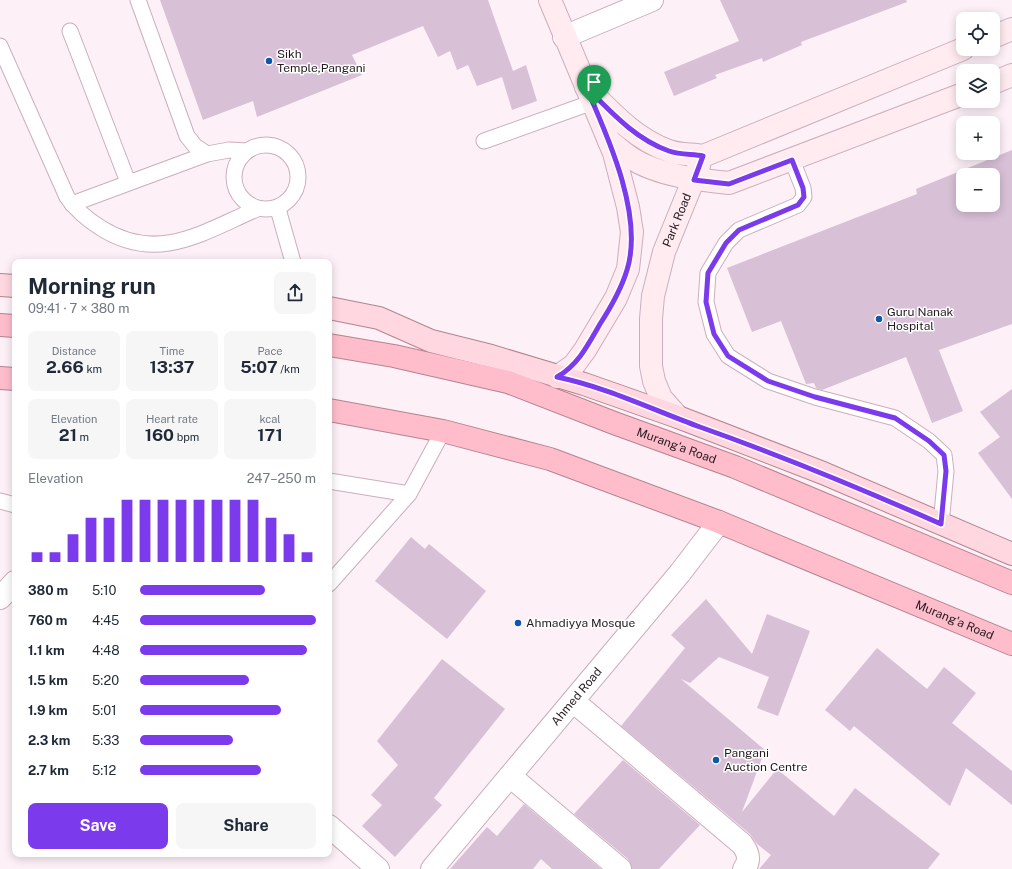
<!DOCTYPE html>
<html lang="en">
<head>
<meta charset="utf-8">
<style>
	:root { --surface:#fff; --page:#f6f6f7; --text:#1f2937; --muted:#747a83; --accent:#7c3aed }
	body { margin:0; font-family:"Public Sans",sans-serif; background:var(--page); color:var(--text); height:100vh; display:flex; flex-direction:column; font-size:15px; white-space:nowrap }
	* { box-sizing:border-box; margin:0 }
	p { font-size:13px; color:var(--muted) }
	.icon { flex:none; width:22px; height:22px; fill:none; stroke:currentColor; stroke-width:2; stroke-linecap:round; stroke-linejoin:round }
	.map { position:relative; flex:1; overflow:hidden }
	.panel { position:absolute; left:12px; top:259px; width:320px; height:598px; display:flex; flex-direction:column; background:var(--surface); border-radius:8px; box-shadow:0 2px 10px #0003 }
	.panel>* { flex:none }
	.tools { position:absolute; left:956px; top:12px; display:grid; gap:8px }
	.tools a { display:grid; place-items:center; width:44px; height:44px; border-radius:8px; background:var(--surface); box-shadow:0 2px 10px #0003; font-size:20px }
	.pin { position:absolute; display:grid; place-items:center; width:34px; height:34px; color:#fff; margin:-41px -17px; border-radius:50% 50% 50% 0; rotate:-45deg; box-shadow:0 0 4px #0007 }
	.pin .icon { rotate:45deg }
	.round { display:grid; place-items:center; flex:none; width:42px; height:42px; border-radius:8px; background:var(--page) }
	.head { display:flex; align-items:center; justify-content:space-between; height:68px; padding:0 16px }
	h1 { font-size:22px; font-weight:700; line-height:30px }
	.figures { display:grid; grid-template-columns:repeat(3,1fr); gap:6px; height:68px; padding:4px 16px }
	.figures div { display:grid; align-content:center; border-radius:8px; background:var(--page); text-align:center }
	.figures b { font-size:17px; font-weight:700 }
	.figures small { font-size:11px; font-weight:400 }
	.figures p { font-size:11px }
	.chart { height:112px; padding:8px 16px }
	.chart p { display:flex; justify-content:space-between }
	.chart svg { width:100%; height:72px; margin-top:4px; stroke:var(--accent); stroke-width:6 }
	.primary-button { display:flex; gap:8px; margin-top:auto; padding:8px 16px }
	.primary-button a { flex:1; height:46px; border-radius:8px; background:var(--accent); color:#fff; font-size:16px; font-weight:700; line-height:46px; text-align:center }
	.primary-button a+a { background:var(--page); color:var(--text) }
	ul { padding:0 16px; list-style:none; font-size:13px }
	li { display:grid; grid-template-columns:64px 48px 1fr; align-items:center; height:30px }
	li i { height:10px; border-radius:5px; background:var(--accent) }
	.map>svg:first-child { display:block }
	.building { fill:#d8c0d7; fill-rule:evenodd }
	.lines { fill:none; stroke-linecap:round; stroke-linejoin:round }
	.lane-casing { stroke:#cbaebd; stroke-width:17 }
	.street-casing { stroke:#cbaebd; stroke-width:24 }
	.secondary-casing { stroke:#cbaebd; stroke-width:24 }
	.primary-casing { stroke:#b38490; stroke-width:24 }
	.highway-casing { stroke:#b38490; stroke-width:24 }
	.lane { stroke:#fff; stroke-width:15 }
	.street { stroke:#fff; stroke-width:22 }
	.secondary { stroke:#ffebf0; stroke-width:22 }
	.primary { stroke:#ffd7e0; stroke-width:22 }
	.highway { stroke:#ffbdcc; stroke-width:22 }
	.route-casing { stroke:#fff; stroke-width:8 }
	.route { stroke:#7c3aed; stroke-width:5 }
	.poi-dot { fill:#1058a7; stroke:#fff; stroke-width:1.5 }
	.labels { text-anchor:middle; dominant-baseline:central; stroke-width:3; stroke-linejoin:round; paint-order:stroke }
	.poi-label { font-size:12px; fill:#251b20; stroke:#fff; text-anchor:start }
	.street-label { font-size:12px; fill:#251b20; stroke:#fff }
</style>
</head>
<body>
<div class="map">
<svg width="1012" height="869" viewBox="0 0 1012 869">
	<rect width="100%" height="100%" fill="#fdf1f7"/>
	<g class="building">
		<path d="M160,0h328l25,71 13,-6 11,36 -25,9 -10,-33 -25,9 -9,-21 -11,5 -7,-19 -12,6 -15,-31 -71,29 10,20 -105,42 -4,-16 -50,19z"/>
		<path d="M720,0h186l1,2 -106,40 1,3 -39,17 -1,-4 -47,17 2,3 -43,18 -10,-24 75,-31z"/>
		<path d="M1012,150v174l-73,26 24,61 -31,12 -26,-66 -84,33 -6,-2 -2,-5 -8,1 -25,-63 -29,11 -25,-64 190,-74 -1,-5zM963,175h30v30h-30z"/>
		<path d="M1012,389v110l-34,-46 22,-16 -20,-25z"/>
		<path d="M411,537l14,12 4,-5 57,47 -39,48 -72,-58z"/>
		<path d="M706,599l46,55 15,-40 43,17 -32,85 -21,-8 12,-31 -50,-20 -29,26 -9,-4 84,71 -23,62 35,-43 57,47 21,-28 85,66 -12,15h-169l12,-14 -14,-11 -7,-10 -129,-108 64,-78 -14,-13z"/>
		<path d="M877,648l50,41 17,-22 32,26 -24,30 60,48v34l-46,-37 -16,38 -96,-80 -4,5 -25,-21z"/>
		<path d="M442,659l63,50 -71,89 8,7 -47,52 -33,-31 20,-21 -11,-10 27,-30 -21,-24z"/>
		<path d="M623,760l77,65 -41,44h-27l-4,-10 -54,-45z"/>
		<path d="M524,804l77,65h-49l-11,-10 -8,10h-83l37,-42 10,9z"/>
	</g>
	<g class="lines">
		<defs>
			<g id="lane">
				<path d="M138,0l49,136 8,10 12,8"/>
				<path d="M70,31l58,151"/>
				<path d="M0,46l67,151c9,13 21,23 34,31 57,36 102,4 156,-19"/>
				<path d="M484,141l109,-39"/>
				<circle cx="266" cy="177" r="32"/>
				<path d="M792,160l11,28 1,9 -6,8 -59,25 -13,13 -18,30 -2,29 8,32 14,22 40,25 47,16 80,21 34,23 15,14 2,16 -5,53"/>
				<path d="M72,204l135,-50 22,-4 18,1"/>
				<path d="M278,209l15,53"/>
				<path d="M329,481l80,13"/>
				<path d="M0,501l15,4"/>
				<path d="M329,584l80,-90 34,-63"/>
			</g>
			<g id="street">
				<path d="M564,37l88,-37"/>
				<path d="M0,598l15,-16"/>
				<path d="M573,701l169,143c6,8 9,16 2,25"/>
				<path d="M510,776l110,93"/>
				<path d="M329,826l49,43"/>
				<path id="s1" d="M432,869l248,-296 39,-51"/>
			</g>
			<g id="secondary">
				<path d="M550,0l64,153 14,54 4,25 -4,37 -12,29 -31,52 -11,15 -17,12"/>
				<path d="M993,37l19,-8"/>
				<path d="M993,83l19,-8"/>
				<path d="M586,87c25,25 49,52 83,64 10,4 23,3 34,5l260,-107"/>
				<path d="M609,141c7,5 14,12 22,17 26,17 67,22 98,25l234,-89"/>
				<path id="s2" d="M678,417l-17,-19 -7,-17 -3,-15v-47l2,-23 11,-44 35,-86"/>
			</g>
			<g id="primary">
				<path d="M0,285l15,1"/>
				<path d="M329,308l50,10 52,23 60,15 93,28 94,33 145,56 189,81"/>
			</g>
			<g id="highway">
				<path d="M0,325l15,1"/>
				<path id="s3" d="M329,345l65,11 114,26 106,41 121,44 277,116"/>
				<path d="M0,378l15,1"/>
				<path id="s4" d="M329,410l114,21 107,28 169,63 293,122"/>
			</g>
		</defs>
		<use href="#lane" class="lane-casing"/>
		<use href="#street" class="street-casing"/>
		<use href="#secondary" class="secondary-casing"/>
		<use href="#primary" class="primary-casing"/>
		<use href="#highway" class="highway-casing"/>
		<use href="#lane" class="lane"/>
		<use href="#street" class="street"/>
		<use href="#secondary" class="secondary"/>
		<use href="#primary" class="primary"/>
		<use href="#highway" class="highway"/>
	</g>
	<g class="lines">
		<defs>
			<path id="route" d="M586,87c25,25 49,52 83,64 11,4 24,3 34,5l-9,24 35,4 63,-24 11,28 1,9 -6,8 -59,25 -13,13 -18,30 -2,29 8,32 14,22 40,25 47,16 80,21 34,23 15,14 2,16 -5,53c-79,-35 -159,-68 -241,-97 -47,-17 -94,-40 -143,-50 21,-12 31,-32 43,-53 11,-17 21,-34 27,-54 17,-54 -19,-133 -41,-183z"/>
		</defs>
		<use href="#route" class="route-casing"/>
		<use href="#route" class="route"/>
	</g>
	<g class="poi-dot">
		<circle cx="269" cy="61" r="4"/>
		<circle cx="879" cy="319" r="4"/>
		<circle cx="518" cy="623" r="4"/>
		<circle cx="716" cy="760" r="4"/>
	</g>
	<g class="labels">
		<g class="poi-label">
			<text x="277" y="54">Sikh<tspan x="277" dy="14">Temple,Pangani</tspan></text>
			<text x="887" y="312">Guru Nanak<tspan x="887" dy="14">Hospital</tspan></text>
			<text x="526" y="623">Ahmadiyya Mosque</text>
			<text x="724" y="753">Pangani<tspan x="724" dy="14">Auction Centre</tspan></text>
		</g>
		<g class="street-label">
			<text stroke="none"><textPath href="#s2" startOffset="209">Park Road</textPath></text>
			<text stroke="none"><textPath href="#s3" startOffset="363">Murang'a Road</textPath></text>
			<text stroke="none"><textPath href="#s4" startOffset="662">Murang'a Road</textPath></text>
			<text stroke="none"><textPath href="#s1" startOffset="225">Ahmed Road</textPath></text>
		</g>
	</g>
</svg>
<div class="tools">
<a><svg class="icon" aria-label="locate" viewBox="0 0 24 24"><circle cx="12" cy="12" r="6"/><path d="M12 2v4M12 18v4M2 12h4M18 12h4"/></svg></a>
<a><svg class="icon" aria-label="layers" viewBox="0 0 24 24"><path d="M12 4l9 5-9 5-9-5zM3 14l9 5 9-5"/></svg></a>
<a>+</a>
<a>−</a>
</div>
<div class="pin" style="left:594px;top:106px;background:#1e9e55"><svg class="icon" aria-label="arrive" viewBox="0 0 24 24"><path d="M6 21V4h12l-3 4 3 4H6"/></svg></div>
<section class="panel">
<div class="head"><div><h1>Morning run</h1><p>09:41 · 7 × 380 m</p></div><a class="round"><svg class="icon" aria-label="share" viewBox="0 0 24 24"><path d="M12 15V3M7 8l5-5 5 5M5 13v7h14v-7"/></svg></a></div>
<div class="figures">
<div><p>Distance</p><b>2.66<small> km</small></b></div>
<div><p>Time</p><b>13:37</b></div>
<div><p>Pace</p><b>5:07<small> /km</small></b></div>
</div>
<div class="figures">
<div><p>Elevation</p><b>21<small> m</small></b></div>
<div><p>Heart rate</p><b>160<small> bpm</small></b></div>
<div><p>kcal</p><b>171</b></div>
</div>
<div class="chart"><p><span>Elevation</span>247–250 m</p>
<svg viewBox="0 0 160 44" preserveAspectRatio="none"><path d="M5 44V38M15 44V38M25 44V27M35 44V17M45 44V17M55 44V6M65 44V6M75 44V6M85 44V6M95 44V6M105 44V6M115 44V6M125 44V6M135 44V17M145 44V27M155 44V38"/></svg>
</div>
<ul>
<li><b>380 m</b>5:10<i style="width:71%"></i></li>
<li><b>760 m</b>4:45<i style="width:100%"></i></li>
<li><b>1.1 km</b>4:48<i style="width:95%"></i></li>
<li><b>1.5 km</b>5:20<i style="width:62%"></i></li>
<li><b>1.9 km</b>5:01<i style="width:80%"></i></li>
<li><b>2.3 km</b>5:33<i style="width:53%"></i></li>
<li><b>2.7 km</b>5:12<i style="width:69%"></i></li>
</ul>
<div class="primary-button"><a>Save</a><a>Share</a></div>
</section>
</div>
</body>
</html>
